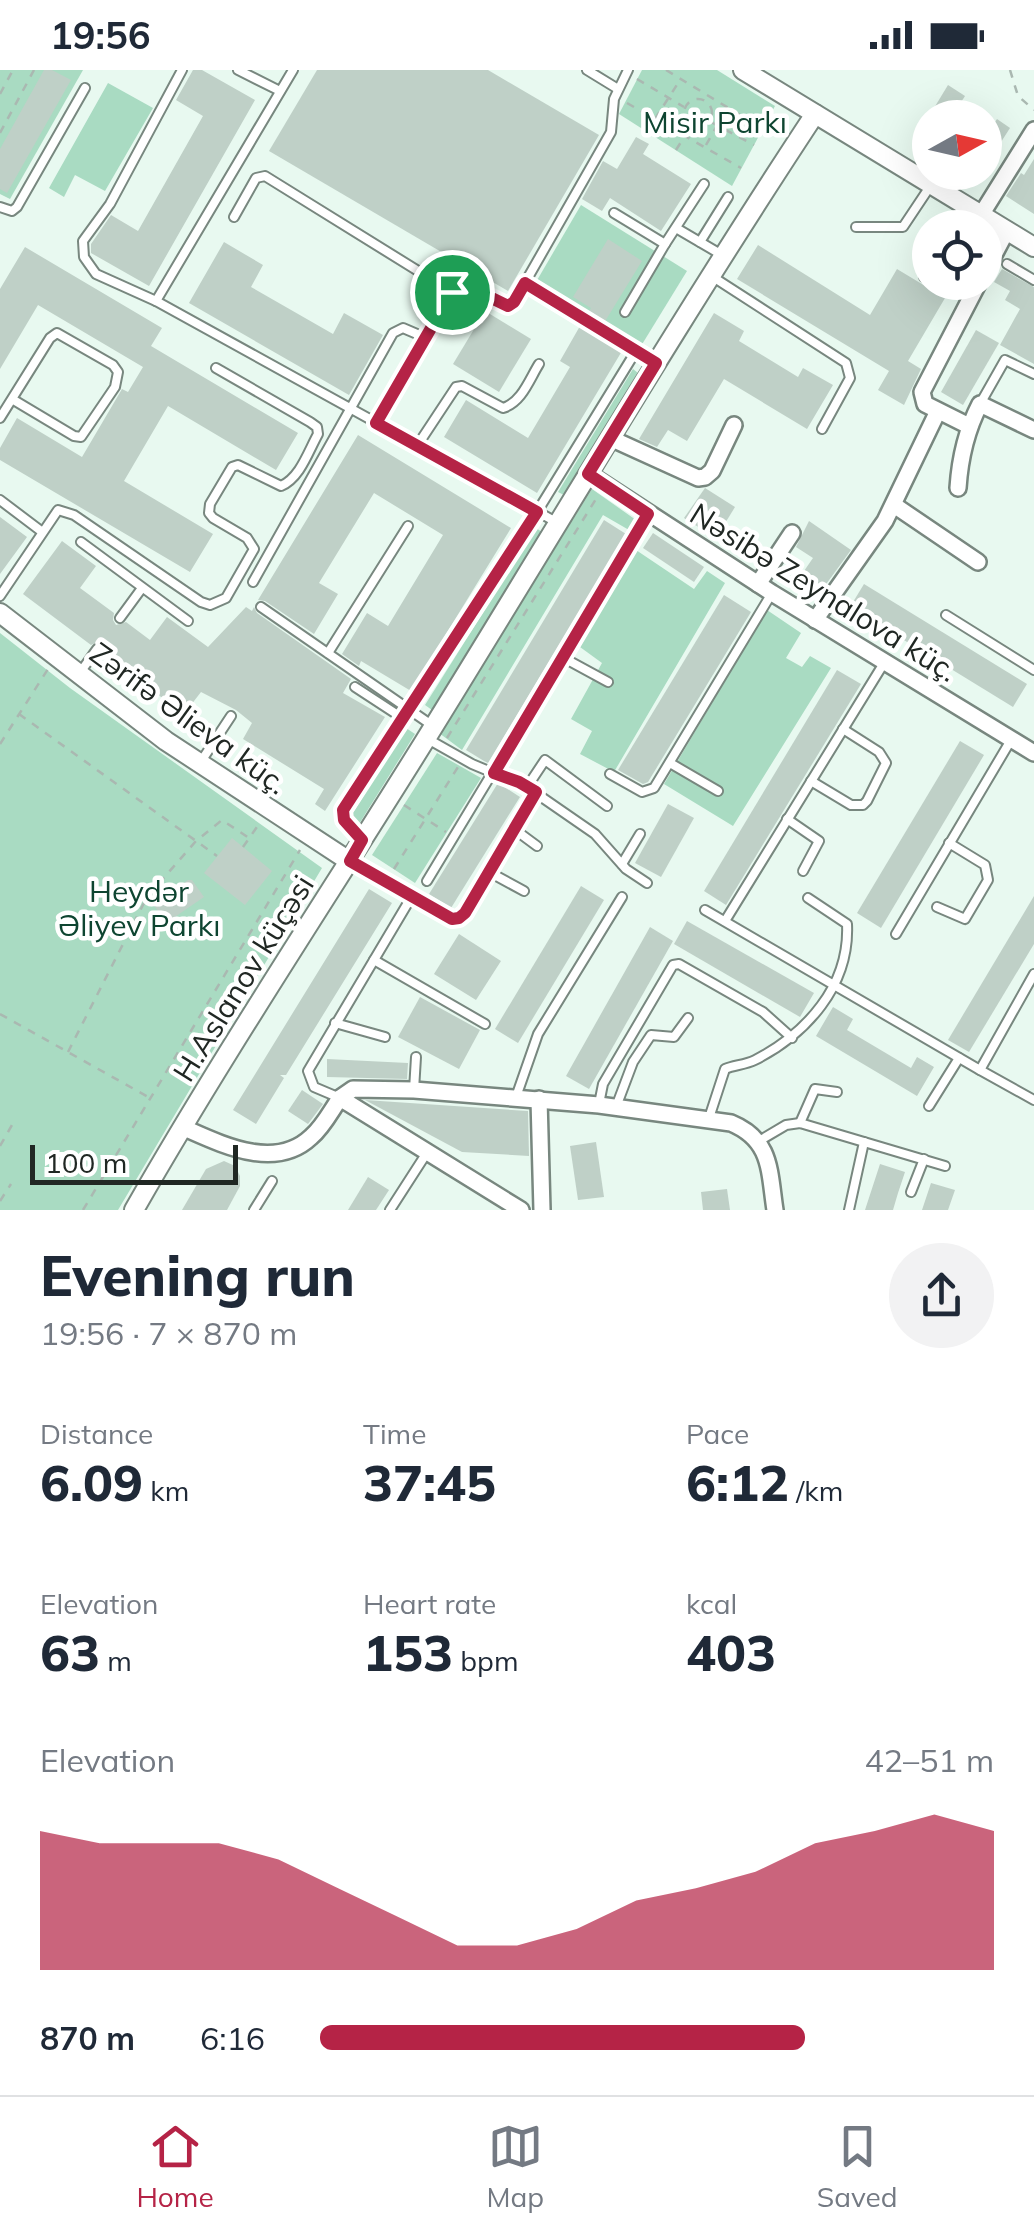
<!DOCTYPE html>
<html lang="en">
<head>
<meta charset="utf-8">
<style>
	:root { --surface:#fff; --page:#f2f2f3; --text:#1f2937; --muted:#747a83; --line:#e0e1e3; --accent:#b52346 }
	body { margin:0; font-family:Mulish,sans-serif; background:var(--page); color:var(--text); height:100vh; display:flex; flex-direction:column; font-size:38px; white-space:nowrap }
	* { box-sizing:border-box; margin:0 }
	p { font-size:32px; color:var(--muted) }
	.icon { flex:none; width:55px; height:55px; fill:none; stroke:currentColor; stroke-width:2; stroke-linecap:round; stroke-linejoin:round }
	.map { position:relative; height:1140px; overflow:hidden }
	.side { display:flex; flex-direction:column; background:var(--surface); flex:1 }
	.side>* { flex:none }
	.needle { width:65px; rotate:82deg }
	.fabs { position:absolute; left:912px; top:30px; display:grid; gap:20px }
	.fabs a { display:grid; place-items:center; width:90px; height:90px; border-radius:50%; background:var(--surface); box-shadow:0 10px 40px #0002; font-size:50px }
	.scale { position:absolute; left:30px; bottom:25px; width:208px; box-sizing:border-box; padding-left:10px; border:5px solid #202723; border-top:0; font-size:28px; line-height:35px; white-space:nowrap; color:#202723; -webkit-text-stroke:8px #fff; paint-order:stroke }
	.pin { position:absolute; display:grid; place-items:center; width:85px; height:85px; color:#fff; margin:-42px; border:5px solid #fff; border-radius:50%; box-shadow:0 2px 10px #0007 }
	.round { display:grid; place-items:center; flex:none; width:105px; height:105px; border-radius:52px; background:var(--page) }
	.overview { display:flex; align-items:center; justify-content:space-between; height:170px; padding:0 40px }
	h1 { font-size:55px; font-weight:800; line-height:75px }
	.stats { display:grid; grid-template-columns:repeat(3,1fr); gap:15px; height:170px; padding:10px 40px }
	.stats div { display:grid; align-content:center }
	.stats b { font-size:50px; font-weight:800 }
	.stats small { font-size:28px; font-weight:400 }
	.stats p { font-size:28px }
	.chart { height:280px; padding:20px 40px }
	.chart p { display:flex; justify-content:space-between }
	.chart svg { width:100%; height:180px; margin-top:10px; fill:var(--accent); opacity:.7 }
	ul { padding:0 40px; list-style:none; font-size:32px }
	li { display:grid; grid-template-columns:160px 120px 1fr; align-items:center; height:75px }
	li i { height:25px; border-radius:12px; background:var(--accent) }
	.status { display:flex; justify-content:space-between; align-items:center; height:70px; padding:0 50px; background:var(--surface); direction:ltr }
	.status svg { height:28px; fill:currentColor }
	.dock { display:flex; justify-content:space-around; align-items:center; height:140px; border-top:2px solid var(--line); background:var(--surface); font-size:28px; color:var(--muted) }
	.dock a { display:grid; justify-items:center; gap:5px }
	.dock .current { color:var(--accent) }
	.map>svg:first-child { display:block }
	.green { fill:#a9dbc2 }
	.building { fill:#bfd0c7 }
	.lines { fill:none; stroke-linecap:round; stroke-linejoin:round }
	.service-casing { stroke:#78877f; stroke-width:12 }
	.minor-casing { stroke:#78877f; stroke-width:20 }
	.tertiary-casing { stroke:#78877f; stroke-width:22 }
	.path { stroke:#aab8b1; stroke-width:2.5; stroke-dasharray:8 8; stroke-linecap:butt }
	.service { stroke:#fff; stroke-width:8 }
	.minor { stroke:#fff; stroke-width:15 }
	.tertiary { stroke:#fff; stroke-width:18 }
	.route-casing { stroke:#fff; stroke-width:20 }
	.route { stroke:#b52346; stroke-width:12 }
	.labels { text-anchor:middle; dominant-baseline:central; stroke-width:9; stroke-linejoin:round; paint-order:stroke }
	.park-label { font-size:30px; fill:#0e4531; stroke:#fff }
	.street-label { font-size:30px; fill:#202723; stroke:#fff }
</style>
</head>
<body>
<div class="status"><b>19:56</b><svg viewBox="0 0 49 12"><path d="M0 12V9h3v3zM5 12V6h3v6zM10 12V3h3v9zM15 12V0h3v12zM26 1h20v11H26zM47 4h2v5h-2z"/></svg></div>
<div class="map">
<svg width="1034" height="1140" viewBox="0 0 1034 1140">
	<rect width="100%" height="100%" fill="#e8f9f0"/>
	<g class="green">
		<path d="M0,0h83l-73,129 -10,-5z"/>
		<path d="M642,0h75l58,36 -43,80 -113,-72z"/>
		<path d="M108,13l45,25 -48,83 -30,-16 -11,22 -15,-9z"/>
		<path d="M581,135l106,66 -46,75 -105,-64z"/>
		<path d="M633,299l5,4 -74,122 -6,-3z"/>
		<path d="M592,419l44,31 -7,10 -26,-15 -141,235 -23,-17z"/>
		<path d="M536,458l6,4 -110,178 -7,-5z"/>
		<path d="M636,480l58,39 13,-18 18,12 -111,189 -34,-18 12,-23 -21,-12 31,-56 -22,-16z"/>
		<path d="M767,540l34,23 -15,25 16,9 8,-11 21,12 -98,158 -69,-42z"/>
		<path d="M0,563l70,55 252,180 -204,342h-118z"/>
		<path d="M406,658l9,6 -56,90 -8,-8z"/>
		<path d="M437,683l44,25 -66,105 -43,-28z"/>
	</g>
	<g class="building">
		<path d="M44,0h8l19,10 -64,113 -7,-4v-40z"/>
		<path d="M193,0h9l53,30 -106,186 -58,-33v-9l20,-29 27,16 65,-115 -27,-16z"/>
		<path d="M317,0h171l111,65 -91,156 -239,-140z"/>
		<path d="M948,15l17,11 -14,22h-23z"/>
		<path d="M997,49l13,9 -25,39v-30z"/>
		<path d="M636,67l13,7 -6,10 48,30 -30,47 -51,-33 -8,13 -20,-12 21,-38 14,8z"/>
		<path d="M1034,89v55l-28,-18 15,-23 3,2z"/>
		<path d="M608,169l34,22 -38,62 -16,-10 3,-5 -18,-11z"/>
		<path d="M224,172l39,23 -12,22 82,47 11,-21 39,22 -34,60 -160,-92z"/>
		<path d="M758,175l112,70 27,-46 48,29 -37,63 13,8 -17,36 -26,-15 11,-19 -152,-92z"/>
		<path d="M25,177l137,81 -11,18 147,87 -22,37 -108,-64 -44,75 89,53 -23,38 -190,-112v-12l17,-30 65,39 40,-68 6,3 15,-25 -105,-62 -38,64v-80z"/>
		<path d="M1002,199l32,18v77l-34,-19 20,-36 -15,-9 5,-9 -16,-9z"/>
		<path d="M485,241l46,28 -32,53 -46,-28z"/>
		<path d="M714,243l30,18 -5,10 59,36 5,-9 30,17 -26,44 -83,-50 -37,62 -19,-11 -11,17 -18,-8z"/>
		<path d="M580,256l42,25 -85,142 -93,-56 22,-37 62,38 42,-71 -10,-6z"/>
		<path d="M976,260l23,13 -36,62 -22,-13z"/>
		<path d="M358,365l153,93 -100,163 -50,-30 -2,5 -17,-12 25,-41 21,13 55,-91 -69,-42 -55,90 19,11 -24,40 -49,-33 -7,-1z"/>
		<path d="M705,418l30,19 -19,31 -32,-20z"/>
		<path d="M0,447l27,20 -27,37z"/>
		<path d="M604,450l22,14 -138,229 -4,-2 -18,-11z"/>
		<path d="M809,451l42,29 -35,48 -21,-14 18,-26 -17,-11z"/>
		<path d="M653,463l51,34 -10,15 -51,-34z"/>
		<path d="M62,471l34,25 -16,22 34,25 -1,7 3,5 10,-3 24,18 17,-23 41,30 38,-40 6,4 2,-4 3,6 94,66 -8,14 42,24 -60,94 -10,-7 9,-15 -81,-50 9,-16 -16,-13 -35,-18 -17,22 -81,-60 -1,-10 -5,-2 -6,3 -68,-51z"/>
		<path d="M864,514l163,100 -14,23 -163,-100z"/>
		<path d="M724,525l27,17 -103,170 -5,2 -25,-14z"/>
		<path d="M837,600l24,14 -135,221 -22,-14z"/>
		<path d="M960,671l24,14 -103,173 -24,-15z"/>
		<path d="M498,713l22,14 -69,111 -22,-14z"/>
		<path d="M668,734l26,14 -33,59 -26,-14z"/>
		<path d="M232,768l40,33 -27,34 -41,-32z"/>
		<path d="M188,810h4l12,17 -38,26 -13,-19z"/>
		<path d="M581,816l23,14 -86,143 -23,-14z"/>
		<path d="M369,819l23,14 -106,172h-6l4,3 -28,46 -23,-14z"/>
		<path d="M1034,826v48l-65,108 -21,-12z"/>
		<path d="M687,851l127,72 -14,24 -126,-73z"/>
		<path d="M650,857l23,14 -84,148 -23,-13z"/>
		<path d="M459,864l42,27 -25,39 -42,-26z"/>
		<path d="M420,927l60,33 -21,39 -61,-32z"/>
		<path d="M833,937l20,12 -6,11 64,38 6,-11 17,10 -17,29 -101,-60z"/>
		<path d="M327,989l81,4 -1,16 -80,-2z"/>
		<path d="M302,1020l21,14 -15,20 -20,-13z"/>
		<path d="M365,1030l163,11 1,45 -67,-4z"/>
		<path d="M596,1072l8,55 -26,3 -8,-54z"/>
		<path d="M224,1091l11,5 5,10v10l-13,24h-45l24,-41z"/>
		<path d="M880,1094l25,8 -7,21 -5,17h-28z"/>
		<path d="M368,1107l21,13 -13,20h-28z"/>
		<path d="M931,1113l24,7 -7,20h-26z"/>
		<path d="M727,1119l3,21h-27l-2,-18z"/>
	</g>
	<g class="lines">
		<defs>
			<g id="service">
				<path d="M182,0l-72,134 -27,37 1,16 12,17 60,27 402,222"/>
				<path d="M238,0l42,21"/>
				<path d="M587,0l31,19"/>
				<path d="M0,137l12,4 5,-4 68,-119"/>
				<path d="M614,143l51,31 39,-60"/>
				<path d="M234,147l22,-39 9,-2 187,116 19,-4 37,17 6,-3 97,-170 3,-33 14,-29"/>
				<path d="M856,157h47l28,-42"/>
				<path d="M676,158l46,27"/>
				<path d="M700,172l28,-45"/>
				<path d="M1007,194l27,16"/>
				<path d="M713,207l133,86 4,15 -28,51"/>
				<path d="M924,207l6,-6"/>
				<path d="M525,213l130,80"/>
				<path d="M156,231l137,-231"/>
				<path d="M625,242l40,-68"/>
				<path d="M980,334l25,-44 29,14"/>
				<path d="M0,348l50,-80 7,-5 56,32 5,7 -3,15 -34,50 -7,-1 -62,-37"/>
				<path d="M376,353l76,-131"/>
				<path d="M417,376l39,-59 6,-1 41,22c19,-6 26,-28 36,-44"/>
				<path d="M0,430l41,31"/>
				<path d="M81,472l107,79"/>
				<path d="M253,512l140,-249 10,-5 21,9"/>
				<path d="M0,526l58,-86 16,5 127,87 9,3 16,-7 28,-49 -7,-11 -34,-20 -4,-5 1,-9 22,-37 6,-2 43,21c19,-8 27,-34 37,-52l-1,-7 -7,-5 -94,-54"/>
				<path d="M261,537l172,119"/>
				<path d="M946,545l88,55"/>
				<path d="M120,548l22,-30"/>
				<path d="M328,583l80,-127"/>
				<path d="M562,587l46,25"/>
				<path d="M79,604l18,-25"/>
				<path d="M355,617l49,32"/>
				<path d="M426,668l46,26 55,23 68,47 31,35 21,14"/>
				<path d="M200,693l31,-47"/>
				<path d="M670,693l48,28"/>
				<path d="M610,704l32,18 12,-4 118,-195"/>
				<path d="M811,711l40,24h12l4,-4 19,-38 -7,-11 -36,-23"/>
				<path d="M527,717l18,-27 62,46"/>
				<path d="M787,749l32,22 -16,30"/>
				<path d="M514,759l23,17"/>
				<path d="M361,769l-17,-19 -1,-10 194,-298 99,-161"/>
				<path d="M351,792l101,57 7,-1 76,-125"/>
				<path d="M622,794l18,-30"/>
				<path d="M489,802l35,19"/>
				<path d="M427,811l221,-366"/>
				<path d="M937,837l28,12 23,-39 -3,-15 -36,-22"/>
				<path d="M705,840l275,160 54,-96"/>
				<path d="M725,851l159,-258"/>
				<path d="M896,864l115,-194"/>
				<path d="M374,890l111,64"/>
				<path d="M335,953l50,14"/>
				<path d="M980,1000l54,30"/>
				<path d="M414,1020l2,-33"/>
				<path d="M516,1027l22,-63 84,-137"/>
				<path d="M340,1028l-26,-11 -6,-16 104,-175"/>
				<path d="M599,1034l4,-20 70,-119 6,-1 84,48 29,26"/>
				<path d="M929,1036l30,-48"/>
				<path d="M616,1037l17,-45 18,-27 23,2 14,-19"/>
				<path d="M709,1048l16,-49c9,-4 20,-4 30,-9 51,-26 95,-74 92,-136l-39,-26"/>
				<path d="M800,1053l15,-34 22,3"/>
				<path d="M759,1071l27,-16 14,-2 145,43"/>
				<path d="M911,1122l13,-33"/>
				<path d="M254,1140l18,-29"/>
				<path d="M390,1140l38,-59"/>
				<path d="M849,1140l15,-68"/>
			</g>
			<g id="minor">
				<path d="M981,145l53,-85"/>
				<path d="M985,202l22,-42"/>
				<path d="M969,356l-44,-22 -3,-12 57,-110"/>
				<path d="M610,368l88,40 7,-1 7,-6 22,-46"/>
				<path d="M589,404l183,119 262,160"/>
				<path d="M958,418c2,-31 8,-57 22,-84l54,26"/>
				<path d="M894,435l84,57"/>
				<path d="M758,514l34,-51"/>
				<path d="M815,550l70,-99 53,-110"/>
				<path d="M340,1028l13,-9 61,1 185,15 132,18c41,17 38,48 44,87"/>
				<path d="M539,1029l3,111"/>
				<path d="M182,1057c37,16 92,45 129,10 12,-10 20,-26 29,-39l181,112"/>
			</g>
			<g id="tertiary">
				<path d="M743,0l291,177"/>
				<path d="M0,543l166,128 183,120"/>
				<path d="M134,1140c91,-159 193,-312 290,-468 130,-210 255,-422 391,-628"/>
			</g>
		</defs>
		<use href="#service" class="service-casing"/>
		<use href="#minor" class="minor-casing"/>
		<use href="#tertiary" class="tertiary-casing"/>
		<g class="path">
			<path d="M666,0l97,59"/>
			<path d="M1010,0l8,26 16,14"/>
			<path d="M637,9l47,28"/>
			<path d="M0,24l13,-24"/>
			<circle cx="698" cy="43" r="14"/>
			<path d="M627,33l114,65"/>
			<path d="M655,49l25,-39"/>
			<path d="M711,52l43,23"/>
			<path d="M0,63l34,-63"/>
			<path d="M706,75l21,-37"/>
			<path d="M676,80l15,-24"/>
			<path d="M19,644l198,142"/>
			<path d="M447,668l149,-239"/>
			<path d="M0,674l48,-75"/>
			<path d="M404,735l42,27"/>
			<path d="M243,777l16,-23"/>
			<path d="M394,799l64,-102"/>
			<path d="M0,944l150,84"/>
			<path d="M68,982l79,-155 49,-56 26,-21 27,18"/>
			<path d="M0,1076l12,-21"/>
			<path d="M0,1131l11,-17"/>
			<path d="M83,1140l217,-360"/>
		</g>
		<use href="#service" class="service"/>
		<use href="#minor" class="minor"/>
		<use href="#tertiary" class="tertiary"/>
	</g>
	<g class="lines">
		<defs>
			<path id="route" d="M525,213l131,80 -68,111 60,40 -154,259 25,9 17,10 -71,121 -6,5 -7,1 -102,-58 12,-21 -18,-20 -1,-10 194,-298 -161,-89 76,-131 19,-4 37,18 6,-4z"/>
		</defs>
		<use href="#route" class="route-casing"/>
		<use href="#route" class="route"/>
	</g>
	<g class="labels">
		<g class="park-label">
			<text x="715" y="52">Misir Parkı</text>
			<text x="139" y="821">Heydər<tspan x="139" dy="34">Əliyev Parkı</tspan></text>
		</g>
		<g class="street-label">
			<text transform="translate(824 522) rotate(32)">Nəsibə Zeynalova küç.</text>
			<text transform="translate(189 648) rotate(36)">Zərifə Əlieva küç.</text>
			<text transform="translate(243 908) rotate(-58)">H.Aslanov küçəsi</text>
		</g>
	</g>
</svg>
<div class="fabs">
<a><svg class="needle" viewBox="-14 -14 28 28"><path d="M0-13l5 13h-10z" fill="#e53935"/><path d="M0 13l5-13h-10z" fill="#747a83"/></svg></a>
<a><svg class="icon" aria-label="locate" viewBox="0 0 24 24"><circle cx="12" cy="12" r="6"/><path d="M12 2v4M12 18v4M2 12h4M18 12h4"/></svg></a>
</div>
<div class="scale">100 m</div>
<div class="pin" style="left:452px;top:222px;background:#1e9e55"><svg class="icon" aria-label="arrive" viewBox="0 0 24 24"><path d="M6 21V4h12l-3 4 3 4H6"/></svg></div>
</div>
<section class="side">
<div class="overview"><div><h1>Evening run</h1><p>19:56 · 7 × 870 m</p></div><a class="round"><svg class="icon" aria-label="share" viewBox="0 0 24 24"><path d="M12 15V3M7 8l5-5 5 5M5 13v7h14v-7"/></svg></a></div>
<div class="stats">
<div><p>Distance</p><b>6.09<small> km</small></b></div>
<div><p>Time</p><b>37:45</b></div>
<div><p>Pace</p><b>6:12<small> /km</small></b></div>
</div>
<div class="stats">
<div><p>Elevation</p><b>63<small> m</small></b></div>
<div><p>Heart rate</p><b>153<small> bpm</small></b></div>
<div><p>kcal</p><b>403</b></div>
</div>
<div class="chart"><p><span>Elevation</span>42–51 m</p>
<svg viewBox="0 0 160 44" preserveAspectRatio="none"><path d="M0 44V10L10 13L20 13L30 13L40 17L50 24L60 31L70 38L80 38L90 34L100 27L110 24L120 20L130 13L140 10L150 6L160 10V44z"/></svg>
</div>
<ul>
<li><b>870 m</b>6:16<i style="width:72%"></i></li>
</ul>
</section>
<nav class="dock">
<a class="current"><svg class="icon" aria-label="home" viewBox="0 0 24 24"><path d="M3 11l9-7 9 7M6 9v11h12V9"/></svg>Home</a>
<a><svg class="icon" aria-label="map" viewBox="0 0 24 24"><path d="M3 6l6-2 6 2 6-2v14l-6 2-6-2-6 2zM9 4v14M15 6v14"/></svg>Map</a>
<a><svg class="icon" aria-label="saved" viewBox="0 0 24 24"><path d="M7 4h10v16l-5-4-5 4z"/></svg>Saved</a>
</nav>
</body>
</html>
